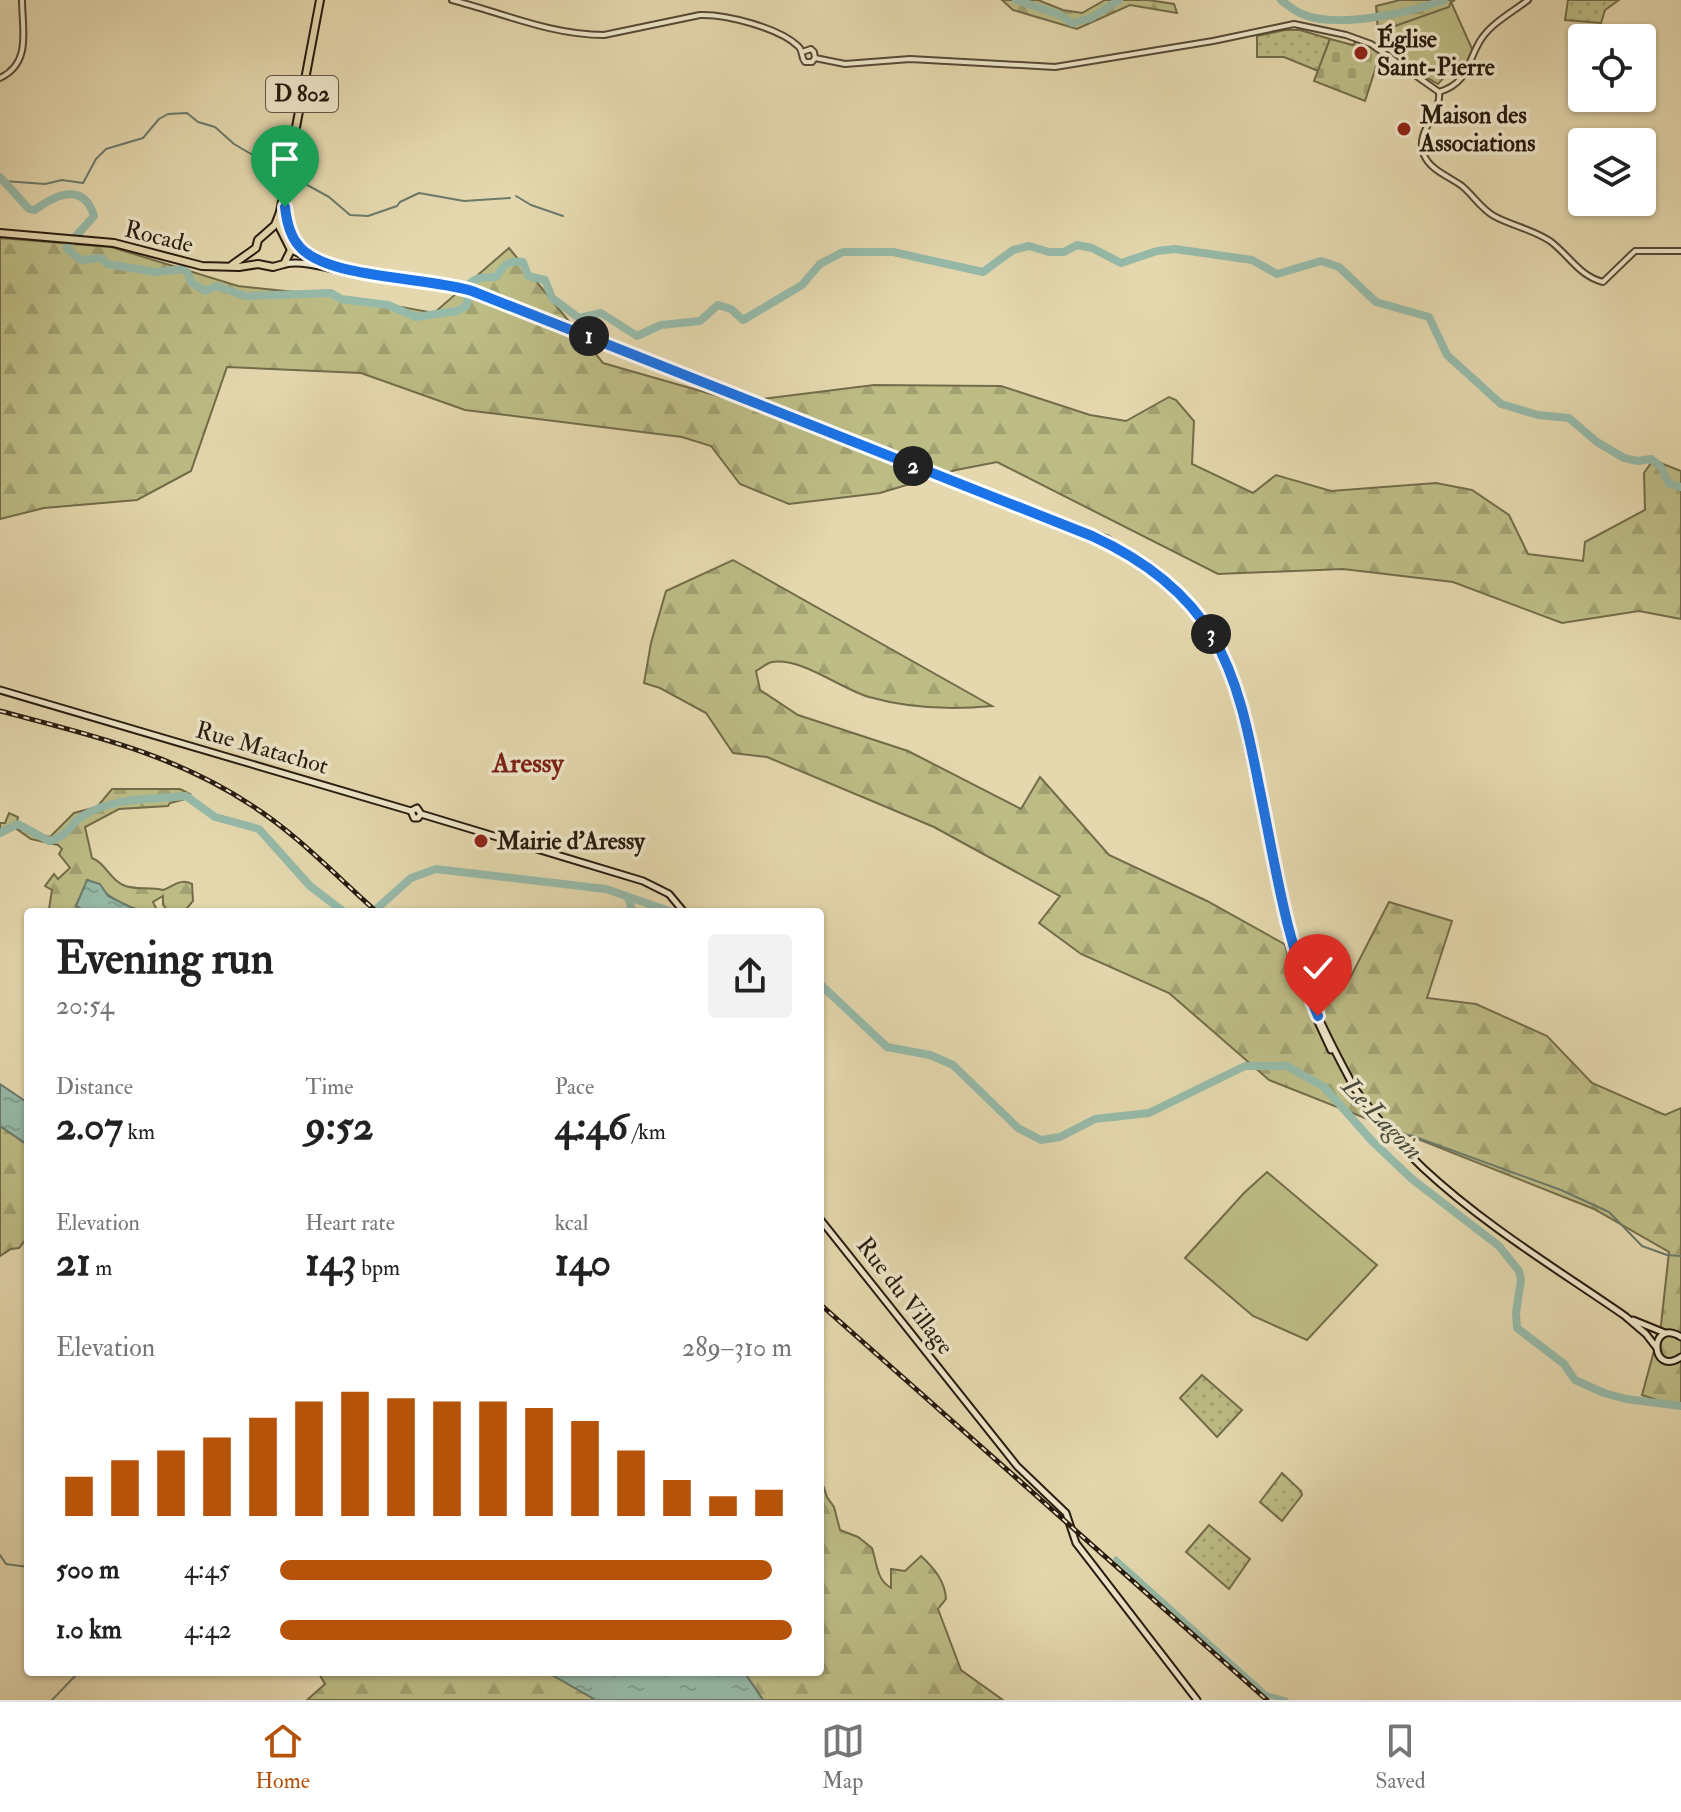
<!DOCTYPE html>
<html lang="en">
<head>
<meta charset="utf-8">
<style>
	:root { --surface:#fff; --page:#f2f2f2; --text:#222; --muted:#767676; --line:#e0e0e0; --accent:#b45309 }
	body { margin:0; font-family:"IM FELL Double Pica",serif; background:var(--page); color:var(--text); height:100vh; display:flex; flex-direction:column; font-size:30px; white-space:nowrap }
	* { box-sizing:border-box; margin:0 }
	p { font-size:26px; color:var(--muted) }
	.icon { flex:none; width:44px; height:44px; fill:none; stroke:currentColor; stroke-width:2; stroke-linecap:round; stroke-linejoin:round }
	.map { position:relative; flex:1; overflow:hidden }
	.drawer { position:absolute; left:24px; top:908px; width:800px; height:768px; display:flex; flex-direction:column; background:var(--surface); border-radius:8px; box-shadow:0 2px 6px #0004 }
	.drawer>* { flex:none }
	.tools { position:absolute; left:1568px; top:24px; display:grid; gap:16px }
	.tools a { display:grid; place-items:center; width:88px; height:88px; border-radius:8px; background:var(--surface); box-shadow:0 2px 6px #0004; font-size:40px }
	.pin { position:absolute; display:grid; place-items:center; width:68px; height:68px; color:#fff; margin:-82px -34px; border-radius:50% 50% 50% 0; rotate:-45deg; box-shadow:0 0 8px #0007 }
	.pin .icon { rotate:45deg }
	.km { position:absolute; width:40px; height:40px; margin:-20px; border-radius:50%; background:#222; color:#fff; font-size:22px; line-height:40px; text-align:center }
	.round { display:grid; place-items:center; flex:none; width:84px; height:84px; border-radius:8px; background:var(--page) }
	.overview { display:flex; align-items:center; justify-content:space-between; height:136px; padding:0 32px }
	h1 { font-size:44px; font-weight:800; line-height:60px }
	.metrics { display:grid; grid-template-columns:repeat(3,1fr); gap:12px; height:136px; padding:8px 32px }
	.metrics div { display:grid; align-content:center }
	.metrics b { font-size:40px; font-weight:800 }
	.metrics small { font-size:22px; font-weight:400 }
	.metrics p { font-size:22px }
	.chart { height:224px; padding:16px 32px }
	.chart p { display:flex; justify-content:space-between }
	.chart svg { width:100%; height:144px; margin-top:8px; stroke:var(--accent); stroke-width:6 }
	ul { padding:0 32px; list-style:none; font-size:26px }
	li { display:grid; grid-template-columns:128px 96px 1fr; align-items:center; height:60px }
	li i { height:20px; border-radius:10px; background:var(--accent) }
	.dock { display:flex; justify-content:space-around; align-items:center; height:112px; border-top:2px solid var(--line); background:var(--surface); font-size:22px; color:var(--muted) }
	.dock a { display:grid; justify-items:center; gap:4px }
	.dock .on { color:var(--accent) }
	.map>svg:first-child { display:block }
	.grass { fill:url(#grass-dots); stroke:#726c4a; stroke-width:2 }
	.forest { fill:url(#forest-firs); stroke:#726c4a; stroke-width:2 }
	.cemetery { fill:url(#cemetery-stones); stroke:#726c4a; stroke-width:2 }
	.green { fill:#bdbc85; stroke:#726c4a; stroke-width:2 }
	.water { fill:url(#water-ripples); stroke:#6a7a6b; stroke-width:2 }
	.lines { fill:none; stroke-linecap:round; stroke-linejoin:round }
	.stream { stroke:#6a7a6b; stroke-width:2 }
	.canal { stroke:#96baa9; stroke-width:5 }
	.river { stroke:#96baa9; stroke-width:8 }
	.tertiary-casing { stroke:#564a37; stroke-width:8 }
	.secondary-casing { stroke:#271b0f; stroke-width:9 }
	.primary-casing { stroke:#271b0f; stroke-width:10 }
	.tertiary { stroke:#eee6ca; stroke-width:4 }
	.secondary { stroke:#eee6ca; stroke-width:5 }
	.primary { stroke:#e5d8ae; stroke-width:6 }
	.rail-casing { stroke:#271b0f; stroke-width:5 }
	.rail { stroke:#eee6ca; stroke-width:2; stroke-dasharray:6; stroke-linecap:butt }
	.route-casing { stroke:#fff; stroke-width:16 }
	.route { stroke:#1a73e8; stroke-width:10 }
	.poi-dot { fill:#8f2418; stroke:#eee6ca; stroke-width:3 }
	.labels { text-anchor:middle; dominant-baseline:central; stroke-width:7; stroke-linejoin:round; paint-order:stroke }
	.shield { fill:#eee6ca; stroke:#635847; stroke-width:2 }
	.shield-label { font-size:22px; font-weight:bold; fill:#271b0f }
	.poi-label { font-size:24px; font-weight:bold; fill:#271b0f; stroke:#eee6ca; text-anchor:start }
	.street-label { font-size:24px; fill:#271b0f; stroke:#eee6ca }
	.water-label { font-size:26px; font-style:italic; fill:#484b3d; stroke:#eee6ca }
	.quarter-label { font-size:28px; font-weight:bold; fill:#7a1f14; stroke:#eee6ca }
</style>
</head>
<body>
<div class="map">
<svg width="1681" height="1700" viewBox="0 0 1681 1700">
	<defs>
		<pattern id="grass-dots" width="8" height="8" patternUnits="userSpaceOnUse" patternTransform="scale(2)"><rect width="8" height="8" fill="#bdbc85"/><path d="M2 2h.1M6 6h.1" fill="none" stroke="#a2a172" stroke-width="1.8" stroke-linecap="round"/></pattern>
		<pattern id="forest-firs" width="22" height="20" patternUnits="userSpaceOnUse" patternTransform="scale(2)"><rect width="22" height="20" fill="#bdbc85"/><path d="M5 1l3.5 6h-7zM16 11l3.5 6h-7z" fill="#a2a172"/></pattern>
		<pattern id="cemetery-stones" width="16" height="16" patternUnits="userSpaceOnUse" patternTransform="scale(2)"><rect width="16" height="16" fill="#bdbc85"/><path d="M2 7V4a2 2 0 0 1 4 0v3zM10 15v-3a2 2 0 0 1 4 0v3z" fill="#a2a172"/></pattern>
		<pattern id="water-ripples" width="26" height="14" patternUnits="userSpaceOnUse" patternTransform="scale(2)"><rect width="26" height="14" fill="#96baa9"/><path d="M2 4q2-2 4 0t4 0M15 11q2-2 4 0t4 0" fill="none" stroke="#819f90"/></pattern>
	</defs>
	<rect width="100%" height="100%" fill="#e5d8ae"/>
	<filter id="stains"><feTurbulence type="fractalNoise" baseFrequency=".0025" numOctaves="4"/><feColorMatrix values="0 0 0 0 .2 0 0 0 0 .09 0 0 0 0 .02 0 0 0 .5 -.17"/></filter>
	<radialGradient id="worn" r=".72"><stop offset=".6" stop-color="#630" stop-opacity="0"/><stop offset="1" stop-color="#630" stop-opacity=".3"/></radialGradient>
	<g class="grass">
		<path d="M1568,0h51l-14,10 -4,13 -36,-3z"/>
		<path d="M1285,30h15l30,9 -12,32 -34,-14h-27v-21z"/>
		<path d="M1202,1375l40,35 -25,27 -37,-39z"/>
		<path d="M1282,1473l19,18 1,4 -20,26 -22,-19z"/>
		<path d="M1209,1525l41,34 -21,30 -43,-37z"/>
	</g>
	<g class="forest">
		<path d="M1002,0h36l25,10 19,3 23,-13h43l26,4 3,9 -47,-8 -53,24 -64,-19z"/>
		<path d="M1400,0h55l-4,2 -1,5 -72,25 -2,-26z"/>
		<path d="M0,238l111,9 127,39 114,12 82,15 75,-65 94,115 136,39 135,-17 127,1 89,29 36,6 43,-24 7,3 18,21 -2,43 61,29 23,-18 55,16 105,-8 36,7 37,25 19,39 55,7 2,-19 60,-32 -1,-37 9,-13 28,11v148l-42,-8 -77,12 -109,-41 -110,-13 -125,5 -221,-112 -41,8 -76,23 -91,11 -49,-20 -29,-38 -29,-9 -217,-27 -104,-37 -134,-6 -36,104 -54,29 -93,8 -44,11z"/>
		<path d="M733,560l259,146c-40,4 -84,2 -123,-9 -28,-8 -68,-40 -97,-35 -5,1 -11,6 -16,9l4,19 38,25 110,36 113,58 19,-32 69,78 98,46 142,79 40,-78 63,19 -25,77 49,6 71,32 45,47 73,32 16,-7v300l-39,-13 19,-70 8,-73 -75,-43 -325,-129 -100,-87 -88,-39 -42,-31 21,-27 -126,-69 -167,-70 -34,-4 -27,-40 -46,-25 -16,-5 7,-40 15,-52z"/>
		<path d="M112,789h68l10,5 -5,5 -15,4 -2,3 -49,3 -34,18 7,31c14,5 17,21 31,27 13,6 27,1 40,5 11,-4 17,-12 29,-6l1,17 -9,11 -17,-2 -4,-5v-9l-10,6 5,10c-29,0 -47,-14 -70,-32l-12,26 11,6h-35l-3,-3 3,-19 -7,-4 9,-12 4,5 12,-11 -11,-14 3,-5 -4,-4 -27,-6 -16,-11 -15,8v-13h5l4,-10 9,4 -2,11 34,9 24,-24 23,-6z"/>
		<path d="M0,1126l28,19v92l-9,11 -8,1 -11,7z"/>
		<path d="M820,1476l7,21 7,10 6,23 18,7 14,11c5,15 4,31 19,40v-19l14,2 16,-15c13,12 24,25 25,43l-8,10 23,61 42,30h-240l-19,-28h76z"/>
		<path d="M318,1672h229l49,28h-289l18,-16z"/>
	</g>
	<path class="cemetery" d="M1330,39l23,6 3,-4 13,5 16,12 -1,6h-7l-12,37 -51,-20z"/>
	<g class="green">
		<path d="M1451,2l22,49 -6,13 -8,-3 -21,23 -38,-22 3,-10 -25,-20 71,-25z"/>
		<path d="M1267,1172l110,93 -70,75 -54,-24 -68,-58 59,-65z"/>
	</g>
	<g class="water">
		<path d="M87,880l13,4 8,12 32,16h-53l-11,-6z"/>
		<path d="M0,1084l28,19v42l-28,-19z"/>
		<path d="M547,1672h197l19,28h-167z"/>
	</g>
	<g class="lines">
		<g class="stream">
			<path d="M291,176l38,21 21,18 18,1 29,-10 3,-4 19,-9 45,8 46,-3"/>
			<path d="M4,181l41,3 17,-4 21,3 13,-24 10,-10 37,-11 16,-19 9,-5 19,-1 11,9 17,5 19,17 17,10 17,3 17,15"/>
			<path d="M516,196l15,9 32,11"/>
			<path d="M1410,1135l151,55 48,22 33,34 25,9 14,1"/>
			<path d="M0,1555l6,9 22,3"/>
			<path d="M52,1700l27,-28"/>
		</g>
		<path class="canal" d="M1116,1559l151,136 19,5"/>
		<g class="river">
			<path d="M1016,0l42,14 14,9 19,-5 28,-18"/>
			<path d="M1281,0c7,5 13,11 21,14 34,15 107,-1 142,-14"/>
			<path d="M0,177l29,32 6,1c21,-16 49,-28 59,6l-27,30v3l14,11 21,-2 5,6 48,8 27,-3 5,3 5,11 13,8 12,-5 28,10 86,-3 10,6 47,6 28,12 41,-6 9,-5 2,-7 -3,-9c7,-13 17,-13 31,-13 8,-12 12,-17 27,-15l5,14 17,4 7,18 27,20 22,-5 36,23 24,-11 39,-4 18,-16 13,4 12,11 59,-35 18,-21 23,-12h50l90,20 30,-22 16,-4 20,6h15l13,-7 15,3 29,15 36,-12 18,-2 77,11 25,14 44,-13 18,6 37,35 53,15 18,38 54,49 37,11 31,3 28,24 27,16 14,3 13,-2 9,7 9,18 12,3"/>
			<path d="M0,833l18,-9 31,17c20,-5 20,-17 34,-25 30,-19 69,-17 103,-20l29,21 44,12 51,57 34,26"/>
			<path d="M628,898l5,14"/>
			<path d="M373,912l38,-34 25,-9 170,20 66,23"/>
			<path d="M820,984l67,63 43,8 23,10 65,63 23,12 19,-3 35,-18 54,-6 96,-47h42l37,21 48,54 40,38 87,67 20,25 2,9 -5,33 1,15 47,36 11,16 29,13 22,6 55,7"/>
		</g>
		<defs>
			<g id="tertiary">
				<path d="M452,0c51,13 99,35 152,35l96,-20c26,-1 79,13 98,31 6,5 2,10 7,16h7l3,-4"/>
				<path d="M802,52l9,-3 3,3 1,6"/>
				<path d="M815,58l30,6 65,-5 145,8 158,-26 81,-17 52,11 25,9 68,48"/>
				<path d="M0,78c32,-15 22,-49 22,-78"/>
				<path d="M1439,92c3,23 -25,38 -15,63 6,15 26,22 38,31 11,9 19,23 32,30 18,10 38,13 56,25 19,14 29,35 53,41l32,-31h46"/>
				<path d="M1439,92c32,-10 28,-33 43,-54 10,-15 32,-27 46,-38"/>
			</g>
			<g id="secondary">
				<path d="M285,199c0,39 14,52 48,67"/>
				<path d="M291,250l25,11"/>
				<path d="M285,264c21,-4 47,6 68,9 40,5 80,5 119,18l635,248c32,20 66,43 89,74 61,79 70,223 93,319 13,57 39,107 66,157"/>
				<path d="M710,385l307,122"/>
				<path d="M0,690l411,121 6,-3 4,6 222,67 26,13 15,18"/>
				<path d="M1244,729l42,202"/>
				<path d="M411,811l3,7h4l3,-4"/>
				<path d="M1289,945l8,29"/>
				<path d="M1300,983l31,67"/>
				<path d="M1355,1089c21,28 43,55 68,79 61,57 134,101 202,148l21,18 10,13"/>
				<path d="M820,1219l197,247 49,47 10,30 121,157"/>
				<path d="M1633,1320l32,13"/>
				<path d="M1681,1337c-33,-20 -31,41 0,20"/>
			</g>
			<g id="primary">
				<path d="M0,233l114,10 88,23 37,1 19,-3 15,3 11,-3 7,-14 -11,-22v-16"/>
				<path d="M232,265l24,-17 2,-8 17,-15 5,-13 40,-212"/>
			</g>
		</defs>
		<use href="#tertiary" class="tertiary-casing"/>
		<use href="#secondary" class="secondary-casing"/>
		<use href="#primary" class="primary-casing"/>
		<use href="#tertiary" class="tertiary"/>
		<use href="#secondary" class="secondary"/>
		<use href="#primary" class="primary"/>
		<defs>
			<g id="rail">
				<path d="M0,711c90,24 172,42 251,94 46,29 85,71 126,107"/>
				<path d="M820,1304l447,396"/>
			</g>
		</defs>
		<use href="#rail" class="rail-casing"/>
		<use href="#rail" class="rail"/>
	</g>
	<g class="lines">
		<defs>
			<path id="route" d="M285,207c2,17 6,33 19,44 33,28 123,26 168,40l620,245c48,22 92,53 120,99 27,46 37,100 47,151 16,77 27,157 59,230"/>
		</defs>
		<use href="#route" class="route-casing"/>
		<use href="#route" class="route"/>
	</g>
	<g class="poi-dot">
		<circle cx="1361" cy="53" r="8"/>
		<circle cx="1404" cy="129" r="8"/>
		<circle cx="481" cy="841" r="8"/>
	</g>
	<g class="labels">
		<rect class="shield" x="266" y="76" width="72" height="36" rx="6"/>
		<g class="shield-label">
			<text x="302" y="94">D 802</text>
		</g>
		<g class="poi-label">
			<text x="1377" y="39">Église<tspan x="1377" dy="28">Saint-Pierre</tspan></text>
			<text x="1420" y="115">Maison des<tspan x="1420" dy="28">Associations</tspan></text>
			<text x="497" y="841">Mairie d'Aressy</text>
		</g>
		<g class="street-label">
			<text transform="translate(159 237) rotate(14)">Rocade</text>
			<text transform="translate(262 748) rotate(16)">Rue Matachot</text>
			<text transform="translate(905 1296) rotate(52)">Rue du Village</text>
		</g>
		<g class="water-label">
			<text transform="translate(1382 1119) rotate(46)">Le Lagoin</text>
		</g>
		<g class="quarter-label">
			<text x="528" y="763">Aressy</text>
		</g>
	</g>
	<rect width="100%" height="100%" filter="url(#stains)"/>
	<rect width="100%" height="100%" fill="url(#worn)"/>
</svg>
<div class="tools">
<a><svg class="icon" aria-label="locate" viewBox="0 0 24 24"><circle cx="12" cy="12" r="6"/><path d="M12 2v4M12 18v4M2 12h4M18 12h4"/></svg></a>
<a><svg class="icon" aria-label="layers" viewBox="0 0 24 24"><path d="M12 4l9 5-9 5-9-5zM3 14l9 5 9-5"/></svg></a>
</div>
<div class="pin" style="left:285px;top:207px;background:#1e9e55"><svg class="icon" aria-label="arrive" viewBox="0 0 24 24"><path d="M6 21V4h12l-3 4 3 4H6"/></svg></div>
<div class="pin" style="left:1318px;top:1016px;background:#d93025"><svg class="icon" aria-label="check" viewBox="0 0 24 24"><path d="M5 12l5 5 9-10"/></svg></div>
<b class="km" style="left:589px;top:336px">1</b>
<b class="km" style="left:913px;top:466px">2</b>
<b class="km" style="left:1211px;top:634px">3</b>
<section class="drawer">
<div class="overview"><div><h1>Evening run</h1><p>20:54</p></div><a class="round"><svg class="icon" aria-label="share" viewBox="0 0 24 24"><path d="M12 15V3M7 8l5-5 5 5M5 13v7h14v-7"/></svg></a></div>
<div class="metrics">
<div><p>Distance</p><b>2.07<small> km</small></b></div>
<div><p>Time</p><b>9:52</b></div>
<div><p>Pace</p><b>4:46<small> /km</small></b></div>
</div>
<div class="metrics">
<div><p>Elevation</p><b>21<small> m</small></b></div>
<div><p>Heart rate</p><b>143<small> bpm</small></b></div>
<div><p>kcal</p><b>140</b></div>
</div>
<div class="chart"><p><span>Elevation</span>289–310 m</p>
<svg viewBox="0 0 160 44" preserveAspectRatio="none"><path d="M5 44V32M15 44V27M25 44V24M35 44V20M45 44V14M55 44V9M65 44V6M75 44V8M85 44V9M95 44V9M105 44V11M115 44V15M125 44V24M135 44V33M145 44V38M155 44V36"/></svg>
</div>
<ul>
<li><b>500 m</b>4:45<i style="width:96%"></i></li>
<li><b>1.0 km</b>4:42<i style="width:100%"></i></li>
</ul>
</section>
</div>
<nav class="dock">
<a class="on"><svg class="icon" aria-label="home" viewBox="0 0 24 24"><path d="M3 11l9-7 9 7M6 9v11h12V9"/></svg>Home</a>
<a><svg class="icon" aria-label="map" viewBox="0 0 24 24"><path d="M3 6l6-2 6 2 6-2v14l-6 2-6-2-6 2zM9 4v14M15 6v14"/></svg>Map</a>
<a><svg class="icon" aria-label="saved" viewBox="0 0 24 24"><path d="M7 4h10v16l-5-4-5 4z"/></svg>Saved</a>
</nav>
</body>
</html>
